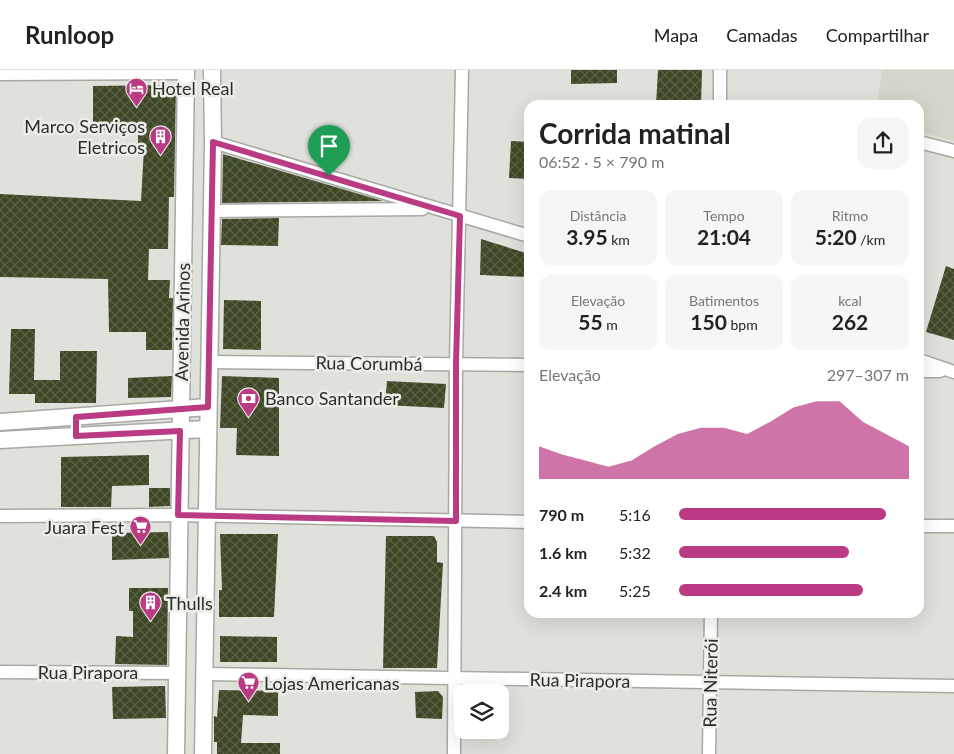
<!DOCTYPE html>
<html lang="pt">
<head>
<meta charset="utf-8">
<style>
	:root { --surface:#fff; --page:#f6f6f6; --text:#222; --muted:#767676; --line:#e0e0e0; --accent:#bb3a84 }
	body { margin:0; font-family:Lato,sans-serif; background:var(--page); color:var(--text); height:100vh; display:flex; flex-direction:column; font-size:19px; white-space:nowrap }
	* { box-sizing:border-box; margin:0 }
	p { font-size:16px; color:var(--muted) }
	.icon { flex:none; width:28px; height:28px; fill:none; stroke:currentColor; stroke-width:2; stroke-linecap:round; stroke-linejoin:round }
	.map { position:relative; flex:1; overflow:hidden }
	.panel { position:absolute; left:524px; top:30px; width:400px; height:518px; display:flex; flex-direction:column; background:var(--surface); border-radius:15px; box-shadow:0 5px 20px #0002 }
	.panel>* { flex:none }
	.tools { position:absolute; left:454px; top:614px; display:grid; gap:10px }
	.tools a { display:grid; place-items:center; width:55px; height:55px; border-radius:10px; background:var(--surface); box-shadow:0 5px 20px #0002; font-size:25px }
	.pin { position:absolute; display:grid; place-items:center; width:42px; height:42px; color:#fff; margin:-51px -21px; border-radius:50% 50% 50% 0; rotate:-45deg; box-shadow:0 0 5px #0007 }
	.pin .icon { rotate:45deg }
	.round { display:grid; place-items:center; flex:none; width:52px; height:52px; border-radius:15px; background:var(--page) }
	.overview { display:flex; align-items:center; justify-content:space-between; height:85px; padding:0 15px }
	h1 { font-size:28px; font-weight:700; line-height:38px }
	.stats { display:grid; grid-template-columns:repeat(3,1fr); gap:8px; height:85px; padding:5px 15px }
	.stats div { display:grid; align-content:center; border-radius:12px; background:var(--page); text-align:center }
	.stats b { font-size:21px; font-weight:700 }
	.stats small { font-size:14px; font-weight:400 }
	.stats p { font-size:14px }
	.chart { height:140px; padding:10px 15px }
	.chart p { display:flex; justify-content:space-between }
	.chart svg { width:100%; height:90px; margin-top:5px; fill:var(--accent); opacity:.7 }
	ul { padding:0 15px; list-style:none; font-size:16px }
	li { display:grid; grid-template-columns:80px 60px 1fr; align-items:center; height:38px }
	li i { height:12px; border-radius:6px; background:var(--accent) }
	header { display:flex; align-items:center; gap:30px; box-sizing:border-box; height:70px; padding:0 25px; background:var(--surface); border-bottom:1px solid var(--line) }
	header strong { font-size:24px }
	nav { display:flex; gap:28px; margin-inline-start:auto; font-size:18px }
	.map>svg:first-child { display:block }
	.built { fill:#d3d7cb }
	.building { fill:url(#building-cross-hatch) }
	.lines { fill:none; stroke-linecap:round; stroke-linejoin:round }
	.minor-casing { stroke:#a8a9a4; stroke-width:15 }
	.major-casing { stroke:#a8a9a4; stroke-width:19 }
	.minor { stroke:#fff; stroke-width:12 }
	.major { stroke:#fff; stroke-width:16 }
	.route-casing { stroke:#fff; stroke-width:10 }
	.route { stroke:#bb3a84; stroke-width:6 }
	.labels { text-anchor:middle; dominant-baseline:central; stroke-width:5; stroke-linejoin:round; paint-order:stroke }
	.poi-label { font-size:18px; fill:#2d2e2c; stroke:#eceee8; text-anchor:start }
	.street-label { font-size:18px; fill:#2d2e2c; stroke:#eceee8 }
</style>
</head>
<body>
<header>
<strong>Runloop</strong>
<nav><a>Mapa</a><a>Camadas</a><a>Compartilhar</a></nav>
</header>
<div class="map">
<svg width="954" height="684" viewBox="0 0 954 684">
	<defs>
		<pattern id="building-cross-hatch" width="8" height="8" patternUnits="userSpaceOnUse" patternTransform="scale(1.25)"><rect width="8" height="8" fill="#3f4826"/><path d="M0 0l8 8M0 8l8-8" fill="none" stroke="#596045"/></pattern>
	</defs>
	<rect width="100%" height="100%" fill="#dfe1db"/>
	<path class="built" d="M882,0h72v71l-35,-9v-27h-42z"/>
	<g class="building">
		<path d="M571,0h46v13l-46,1z"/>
		<path d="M658,0h44l-1,35h-45z"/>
		<path d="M176,15l-2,112h-5l-1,52h-19l-1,31h22l-1,18h4l-1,52h-26v-18h-37l-1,-53 -108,-2v-83l141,7 3,-53h-6v-19l-45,1v-44z"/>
		<path d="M511,71l18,1v37l-20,-1z"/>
		<path d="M223,84l160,47 -161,2z"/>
		<path d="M279,148l-1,28 -57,-1 1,-26z"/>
		<path d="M481,169l48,15v23l-49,-2z"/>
		<path d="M946,196l8,3v71l-28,-8z"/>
		<path d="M224,230l37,1v49l-38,-1z"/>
		<path d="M11,259h24l-1,51h26v-29h37l-1,52h-61v-9h-26z"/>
		<path d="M172,306l-1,21 -43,1v-20z"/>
		<path d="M222,306l57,2v78l-43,-1 1,-27h-17z"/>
		<path d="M387,311l59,3 -2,24 -59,-3z"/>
		<path d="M149,385v30l-37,1 -1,21h-50v-50z"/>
		<path d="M149,418h21v18l-21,1z"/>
		<path d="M168,462l1,26 -57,2v-27z"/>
		<path d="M220,464h58l-4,83h-55v-27h3z"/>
		<path d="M386,466h48l3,6v20l6,1 -6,105h-54z"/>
		<path d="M129,518h39l-1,77 -52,-1 1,-28 17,1v-26h-4z"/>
		<path d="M220,566l57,1v25h-57z"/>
		<path d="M165,616l1,32 -53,1 -1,-32z"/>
		<path d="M219,620l59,1v25l-35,-1 -2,28h39v11h-63v-12h-3v-26l3,1z"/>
		<path d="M438,621l5,6 -1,22 -26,-1 -1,-26z"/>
	</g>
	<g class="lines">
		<defs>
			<g id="minor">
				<path d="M0,4l186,-1"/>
				<path d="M720,35v-35"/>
				<path d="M213,72l316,94"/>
				<path d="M919,72l35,9"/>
				<path d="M210,141l212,-2"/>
				<path d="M919,290l35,12"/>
				<path d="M209,292l320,3"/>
				<path d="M919,301h21"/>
				<path d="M0,446l178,-1 351,7"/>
				<path d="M919,456h35"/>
				<path d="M0,602l177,1"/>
				<path d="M205,604l749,12"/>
				<path d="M454,684l2,-390 6,-294"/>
				<path d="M709,684l2,-142"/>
			</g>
			<g id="major">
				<path d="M0,352l208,-15"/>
				<path d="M0,370l207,-11"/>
				<path d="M176,684l10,-684"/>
				<path d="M203,684l10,-612 -1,-72"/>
			</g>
		</defs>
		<use href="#minor" class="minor-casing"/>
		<use href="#major" class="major-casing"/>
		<use href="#minor" class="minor"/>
		<use href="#major" class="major"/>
	</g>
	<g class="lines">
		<defs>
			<path id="route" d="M213,72l247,74 -4,148v157l-278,-6 2,-84 -104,5v-19l132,-10z"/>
		</defs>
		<use href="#route" class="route-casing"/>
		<use href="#route" class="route"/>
	</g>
	<defs>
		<symbol id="hotel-pin" viewBox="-11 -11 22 30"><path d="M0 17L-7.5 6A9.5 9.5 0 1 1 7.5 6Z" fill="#bb3a84" stroke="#eceee8"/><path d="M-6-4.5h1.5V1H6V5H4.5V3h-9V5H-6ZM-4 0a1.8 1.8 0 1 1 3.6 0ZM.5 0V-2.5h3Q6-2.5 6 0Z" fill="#fff"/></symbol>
		<symbol id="building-pin" viewBox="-11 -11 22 30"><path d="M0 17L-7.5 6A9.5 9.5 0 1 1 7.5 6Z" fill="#bb3a84" stroke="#eceee8"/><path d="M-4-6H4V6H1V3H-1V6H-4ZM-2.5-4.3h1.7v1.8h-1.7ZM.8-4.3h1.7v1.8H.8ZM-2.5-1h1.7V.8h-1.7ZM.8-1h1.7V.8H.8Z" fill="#fff"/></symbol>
		<symbol id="bank-pin" viewBox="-11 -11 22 30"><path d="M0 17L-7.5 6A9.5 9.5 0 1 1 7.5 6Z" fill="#bb3a84" stroke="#eceee8"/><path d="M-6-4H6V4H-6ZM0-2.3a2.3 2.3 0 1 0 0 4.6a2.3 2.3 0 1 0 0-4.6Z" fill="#fff"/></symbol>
		<symbol id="supermarket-pin" viewBox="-11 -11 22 30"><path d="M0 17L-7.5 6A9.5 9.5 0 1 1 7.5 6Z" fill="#bb3a84" stroke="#eceee8"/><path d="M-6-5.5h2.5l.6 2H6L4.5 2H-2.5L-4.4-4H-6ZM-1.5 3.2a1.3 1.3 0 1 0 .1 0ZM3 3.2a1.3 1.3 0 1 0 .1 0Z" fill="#fff"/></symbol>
	</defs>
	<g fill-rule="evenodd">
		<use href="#hotel-pin" x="124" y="6" width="25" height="34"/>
		<use href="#building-pin" x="148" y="54" width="25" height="34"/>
		<use href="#bank-pin" x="236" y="316" width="25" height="34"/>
		<use href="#supermarket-pin" x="128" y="444" width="25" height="34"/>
		<use href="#building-pin" x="138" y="520" width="25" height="34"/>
		<use href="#supermarket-pin" x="236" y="600" width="25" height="34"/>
	</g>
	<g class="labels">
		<g class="poi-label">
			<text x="152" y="18">Hotel Real</text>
			<text x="145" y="56" text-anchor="end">Marco Serviços<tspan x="145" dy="21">Eletricos</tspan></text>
			<text x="265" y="328">Banco Santander</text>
			<text x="124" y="457" text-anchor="end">Juara Fest</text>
			<text x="166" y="533">Thulls</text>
			<text x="264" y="613">Lojas Americanas</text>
		</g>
		<g class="street-label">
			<text transform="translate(182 252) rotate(-89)">Avenida Arinos</text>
			<text transform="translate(369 293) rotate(1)">Rua Corumbá</text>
			<text x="88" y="602">Rua Pirapora</text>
			<text transform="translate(580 610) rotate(1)">Rua Pirapora</text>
			<text transform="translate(710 613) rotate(-89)">Rua Niterói</text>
		</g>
	</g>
</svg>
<div class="tools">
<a><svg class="icon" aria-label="layers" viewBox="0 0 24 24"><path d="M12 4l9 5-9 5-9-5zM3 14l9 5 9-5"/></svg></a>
</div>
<div class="pin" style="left:329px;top:106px;background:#1e9e55"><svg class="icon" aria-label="arrive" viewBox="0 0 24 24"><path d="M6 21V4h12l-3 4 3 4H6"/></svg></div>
<section class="panel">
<div class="overview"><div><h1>Corrida matinal</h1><p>06:52 · 5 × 790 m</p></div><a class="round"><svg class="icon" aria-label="share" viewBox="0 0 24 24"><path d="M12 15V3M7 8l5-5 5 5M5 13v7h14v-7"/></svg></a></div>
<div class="stats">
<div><p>Distância</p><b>3.95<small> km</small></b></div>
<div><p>Tempo</p><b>21:04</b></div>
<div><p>Ritmo</p><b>5:20<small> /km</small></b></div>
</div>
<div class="stats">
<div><p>Elevação</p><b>55<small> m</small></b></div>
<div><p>Batimentos</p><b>150<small> bpm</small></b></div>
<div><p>kcal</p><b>262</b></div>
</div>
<div class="chart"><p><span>Elevação</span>297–307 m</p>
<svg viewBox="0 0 160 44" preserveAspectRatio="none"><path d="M0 44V28L10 32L20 35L30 38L40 35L50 28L60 22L70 19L80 19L90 22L100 16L110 9L120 6L130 6L140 16L150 22L160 28V44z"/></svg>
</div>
<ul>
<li><b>790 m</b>5:16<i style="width:90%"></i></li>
<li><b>1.6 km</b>5:32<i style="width:74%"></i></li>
<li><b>2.4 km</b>5:25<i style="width:80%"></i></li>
</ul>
</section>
</div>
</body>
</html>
